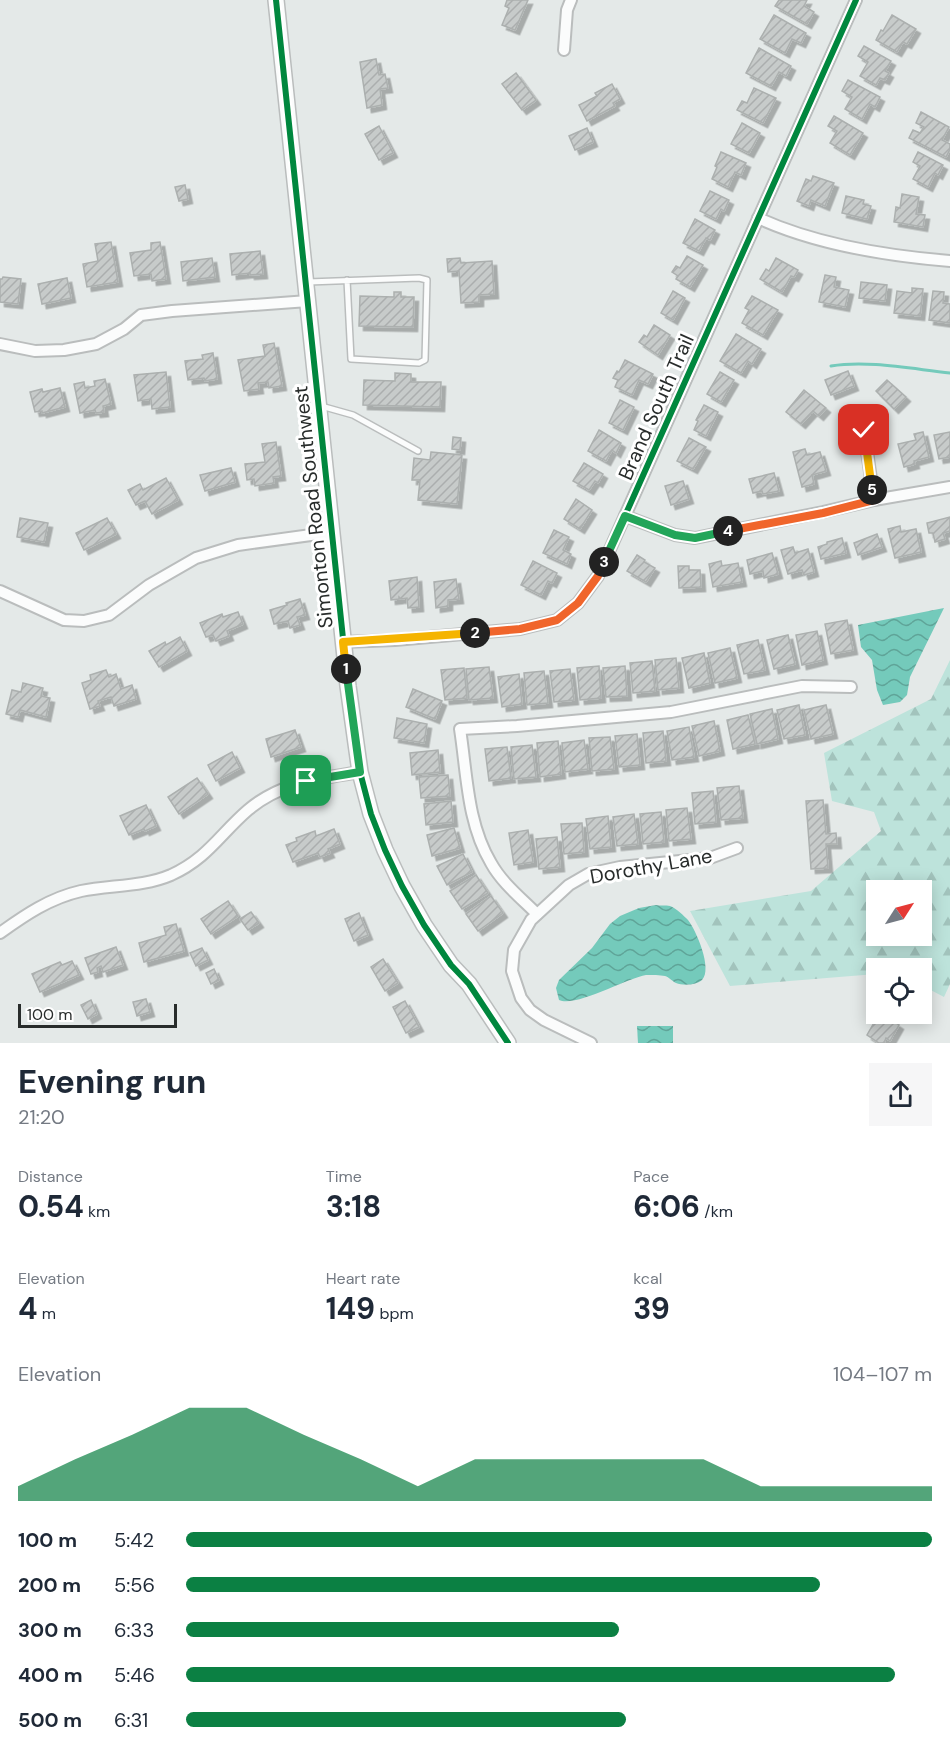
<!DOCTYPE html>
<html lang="en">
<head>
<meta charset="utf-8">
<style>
	:root { --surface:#fff; --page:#f6f6f7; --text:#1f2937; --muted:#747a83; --accent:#0b8043 }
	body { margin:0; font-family:"DM Sans",sans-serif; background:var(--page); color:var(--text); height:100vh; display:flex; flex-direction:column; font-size:22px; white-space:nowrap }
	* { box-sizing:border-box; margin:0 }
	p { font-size:20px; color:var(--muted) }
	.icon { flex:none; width:33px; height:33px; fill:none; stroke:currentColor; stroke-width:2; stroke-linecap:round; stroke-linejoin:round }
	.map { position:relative; height:1043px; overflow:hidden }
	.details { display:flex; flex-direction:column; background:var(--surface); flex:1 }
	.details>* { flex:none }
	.needle { width:39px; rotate:54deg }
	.controls { position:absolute; left:866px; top:880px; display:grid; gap:12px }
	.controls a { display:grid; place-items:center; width:66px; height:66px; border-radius:0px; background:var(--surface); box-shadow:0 3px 15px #0003; font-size:30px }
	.scale { position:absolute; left:18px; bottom:15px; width:159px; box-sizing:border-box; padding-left:6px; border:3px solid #282c2b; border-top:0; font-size:16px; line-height:21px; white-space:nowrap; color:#282c2b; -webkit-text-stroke:4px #fff; paint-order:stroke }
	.pin { position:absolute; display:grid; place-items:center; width:51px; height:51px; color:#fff; margin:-26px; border-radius:12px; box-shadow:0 3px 9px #0006 }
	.km { position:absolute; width:30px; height:30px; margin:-15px; border-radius:50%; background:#222; color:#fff; font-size:16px; line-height:30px; text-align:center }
	.round { display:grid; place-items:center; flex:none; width:63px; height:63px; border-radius:0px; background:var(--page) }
	.headline { display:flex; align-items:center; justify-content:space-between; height:102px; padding:0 18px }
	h1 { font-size:33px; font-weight:700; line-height:45px }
	.figures { display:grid; grid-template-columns:repeat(3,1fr); gap:9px; height:102px; padding:6px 18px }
	.figures div { display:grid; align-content:center }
	.figures b { font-size:30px; font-weight:700 }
	.figures small { font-size:16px; font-weight:400 }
	.figures p { font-size:16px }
	.chart { height:168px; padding:12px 18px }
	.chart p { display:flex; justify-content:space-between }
	.chart svg { width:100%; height:108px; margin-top:6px; fill:var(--accent); opacity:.7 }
	ul { padding:0 18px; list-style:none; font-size:20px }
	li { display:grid; grid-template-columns:96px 72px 1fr; align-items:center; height:45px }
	li i { height:15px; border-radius:8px; background:var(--accent) }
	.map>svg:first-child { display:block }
	.forest { fill:url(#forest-firs); fill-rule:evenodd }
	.water { fill:url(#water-waves) }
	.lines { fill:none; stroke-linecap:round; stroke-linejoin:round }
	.stream { stroke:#74cabb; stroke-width:3 }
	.building { fill:url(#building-hatch); stroke:#acb0af; stroke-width:1.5; filter:url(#shadow) }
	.lane-casing { stroke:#babdbd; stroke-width:8 }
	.street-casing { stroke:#babdbd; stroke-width:14 }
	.secondary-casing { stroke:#babdbd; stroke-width:18 }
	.lane { stroke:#fbfcfc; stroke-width:5 }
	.street { stroke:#fbfcfc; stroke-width:10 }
	.secondary { stroke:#fbfcfc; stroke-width:15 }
	.cycleway-casing { stroke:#fff; stroke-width:10 }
	.cycleway { stroke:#00873e; stroke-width:6 }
	.split-1-casing { stroke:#fff; stroke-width:12 }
	.split-2-casing { stroke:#fff; stroke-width:12 }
	.split-3-casing { stroke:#fff; stroke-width:12 }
	.split-4-casing { stroke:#fff; stroke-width:12 }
	.split-5-casing { stroke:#fff; stroke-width:12 }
	.split-6-casing { stroke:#fff; stroke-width:12 }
	.split-1 { stroke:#22a559; stroke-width:8 }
	.split-2 { stroke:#f5b400; stroke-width:8 }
	.split-3 { stroke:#f0652b; stroke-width:8 }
	.split-4 { stroke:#22a559; stroke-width:8 }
	.split-5 { stroke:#f0652b; stroke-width:8 }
	.split-6 { stroke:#f5b400; stroke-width:8 }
	.labels { text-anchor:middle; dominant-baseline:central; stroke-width:6; stroke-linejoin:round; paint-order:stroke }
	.street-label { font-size:20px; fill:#282c2b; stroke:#fff }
</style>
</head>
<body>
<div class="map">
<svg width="950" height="1043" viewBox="0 0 950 1043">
	<defs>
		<pattern id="forest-firs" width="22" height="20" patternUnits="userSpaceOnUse" patternTransform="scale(1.5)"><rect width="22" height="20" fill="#bde3db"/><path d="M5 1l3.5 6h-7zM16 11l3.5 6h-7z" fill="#a2c3bc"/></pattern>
		<pattern id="water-waves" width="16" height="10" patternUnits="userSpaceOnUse" patternTransform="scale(1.5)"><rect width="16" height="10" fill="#74cabb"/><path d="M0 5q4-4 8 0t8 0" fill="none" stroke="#5fa498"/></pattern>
		<pattern id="building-hatch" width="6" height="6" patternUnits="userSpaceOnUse" patternTransform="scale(1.5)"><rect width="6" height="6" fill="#c7cbca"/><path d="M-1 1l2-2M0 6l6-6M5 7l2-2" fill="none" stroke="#abaeae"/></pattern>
		<filter id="shadow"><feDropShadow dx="4.5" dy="4.5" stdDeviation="0" flood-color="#0004"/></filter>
	</defs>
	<rect width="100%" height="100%" fill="#e4e9e8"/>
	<path class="forest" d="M950,660v324l-6,13 -23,-12v-16h-45v5l-146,12 -40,-75 121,-20 70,-60 -7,-19 -42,-11 -8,-48 107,-54zM876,891h45v45h-45z"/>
	<g class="water">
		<path d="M944,608l-34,69 -3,18 -7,7 -17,3 -6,-15 -5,-30 -11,-13 -3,-22z"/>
		<path d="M656,905c4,1 10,0 14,1 6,2 14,10 18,14 8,10 25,49 14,60 -5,5 -19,6 -26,3 -4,-2 -7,-6 -11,-7 -5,-1 -13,-1 -19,-1 -19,3 -71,33 -87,25l-3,-12 3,-8 33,-32 18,-24 10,-8 19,-8z"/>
		<path d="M637,1026h36v17h-35z"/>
	</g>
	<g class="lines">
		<path class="stream" d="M831,366c37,-6 81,3 119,7"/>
	</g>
	<g class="building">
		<path d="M507,0h21l-13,30 -13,-5 7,-17 -4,-2z"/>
		<path d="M779,0h28l-3,6 10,6 -7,12 -32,-18z"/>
		<path d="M774,15l32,18 -5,10 -9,-4 -7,14 -25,-14z"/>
		<path d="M892,15l24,14 -9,15 -4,-2 -6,10 -21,-12 5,-10 2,1z"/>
		<path d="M864,46l27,15 -6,10 4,2 -4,7 -5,-2 -4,7 -16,-9 8,-14 -10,-6z"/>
		<path d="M759,48l32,18 -5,10 -7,-4 -8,14 -25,-13z"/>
		<path d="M376,59l3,16 6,-1 3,14 -8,1 2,16 -15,3 -7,-46z"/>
		<path d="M516,73l20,27 -14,10 -20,-26z"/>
		<path d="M848,80l32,17 -5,10 -5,-3 -8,15 -17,-10 7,-12 -10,-6z"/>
		<path d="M612,84l8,15 -7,4 2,3 -28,15 -8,-16 18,-9 -2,-3z"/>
		<path d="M754,88l22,10 -13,25 -26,-13 5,-9 5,2z"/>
		<path d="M921,112l28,15 -7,13 8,4v5l-4,8 -37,-19 4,-8 7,3 4,-6 -8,-4z"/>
		<path d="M834,116l29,17 -13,22 -20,-12 7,-12 -9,-5z"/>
		<path d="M742,123l18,10 -11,20 -18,-9z"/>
		<path d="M379,126l14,27 -14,7 -14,-26z"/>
		<path d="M587,128l6,14 -18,8 -6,-14z"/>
		<path d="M721,152l25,11 -5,12 -6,-3 -7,15 -16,-8 5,-12 -2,-1z"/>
		<path d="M918,152l25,13 -5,10 -3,-2 -7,14 -15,-8 7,-13 -7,-4z"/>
		<path d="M813,176l21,7 -9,23 -14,-6 -2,6 -12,-5 9,-22 5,2z"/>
		<path d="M185,185l3,14 -9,2 -4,-14z"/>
		<path d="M710,191l19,9 -5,11 -3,-2 -5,10 -16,-8z"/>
		<path d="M902,194l17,3 -3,17 9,1 -2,12 -29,-5 2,-15 4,1z"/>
		<path d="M846,196l18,4 -1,4 8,2 -4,13 -25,-6z"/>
		<path d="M695,219l20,11 -5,10 -4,-2 -7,13 -16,-8z"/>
		<path d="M111,242l7,40 -31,5 -4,-23 15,-3 -3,-17z"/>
		<path d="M160,242l6,37 -14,2 -1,-7 -17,2 -4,-23 21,-3v-7z"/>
		<path d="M260,251l3,23 -13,1v-2l-18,2 -2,-21z"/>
		<path d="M687,256l16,9 -13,22 -14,-8 2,-3 -6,-4 4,-6 4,2z"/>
		<path d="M212,258l3,19 -32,4 -2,-19z"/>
		<path d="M460,258l1,5 31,-2 2,33 -15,1v7l-18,1 -2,-32 -11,1 -1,-13z"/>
		<path d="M776,258l22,12 -4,7 -3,-1 -9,16 -22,-13 6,-10 3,2z"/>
		<path d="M825,275l11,2 -2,10 15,3 -4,17 -26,-5z"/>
		<path d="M3,277l18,2 -3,25 -18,-2v-23h2z"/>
		<path d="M67,278l4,20 -29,6 -4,-20z"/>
		<path d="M861,282l26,3 -2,16 -26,-3z"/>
		<path d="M912,288l11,1 -3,27 -26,-3 3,-22 15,2z"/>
		<path d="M673,291l12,7 -12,22 -12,-7z"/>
		<path d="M933,291l11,1 -1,11 7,1v19l-21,-3z"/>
		<path d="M394,292h7v5h13l-1,30 -54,-1 1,-30 34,1z"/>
		<path d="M752,296l26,14 -15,25 -21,-12 7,-13 -4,-2z"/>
		<path d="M654,325l16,10 -12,20 -19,-13 5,-7 3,2z"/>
		<path d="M736,334l25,15 -9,15 -4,-3 -7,12 -21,-12z"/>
		<path d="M274,343l8,43 -13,2 -1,-6 -10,1 1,6 -15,2 -6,-31 27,-4 -2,-11z"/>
		<path d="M213,353l4,26 -12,2 -1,-3 -16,2 -3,-19 18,-2 -1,-4z"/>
		<path d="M625,360l28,14 -5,10 -9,-4 -7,15 -17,-8 3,-7 -5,-2 4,-7 2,1z"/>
		<path d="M848,371l6,15 -23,9 -6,-15z"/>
		<path d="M166,372l4,35 -18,2 -1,-10 -13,2 -4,-26z"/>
		<path d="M720,372l14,8 -13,22 -14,-8z"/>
		<path d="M395,373l16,1v8h30l-1,25 -77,-2 1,-25 31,1z"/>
		<path d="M105,379l6,25 -8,2 1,6 -8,1 -1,-3 -15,3 -6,-29 10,-2 1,6 10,-2 -1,-5z"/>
		<path d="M887,380l19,17 -12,12 -18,-18z"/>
		<path d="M60,388l5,19 -23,6v-2l-7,1 -5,-20 12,-3 1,3z"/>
		<path d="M804,390l22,18 -7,8 -6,-5 -12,13 -15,-12z"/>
		<path d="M620,400l14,7 -11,23 -14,-7z"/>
		<path d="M704,405l14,7 -12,24 -12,-6 4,-9 -2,-1z"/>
		<path d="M599,430l22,13 -5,10 -4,-3 -6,11 -18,-10z"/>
		<path d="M923,432l6,25 -15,4 1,3 -11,3 -6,-23 18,-4 -2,-6z"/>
		<path d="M950,432v25l-11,2 -5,-24z"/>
		<path d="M453,437l8,1 -1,12 -8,-1z"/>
		<path d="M689,438l17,9 -13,22 -16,-8z"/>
		<path d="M276,442l5,34 -8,1 1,6 -19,3 -1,-7 -7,1 -2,-16 20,-2 -3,-18z"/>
		<path d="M805,449l2,6 13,-3 6,19 -14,4 2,9 -12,3 -9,-35z"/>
		<path d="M431,452l31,3 -5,49 -39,-4 2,-20h-8l2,-22 16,2z"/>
		<path d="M584,463l19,11 -5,9 -3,-2 -6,9 -16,-9z"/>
		<path d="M231,468l4,14 -30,9 -5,-16z"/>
		<path d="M774,473l5,18 -16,3 -1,-3 -9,2 -4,-14z"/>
		<path d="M166,478l12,22 -26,14 -7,-13 -9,4 -8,-15 12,-6 3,6z"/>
		<path d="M683,481l6,18 -18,6 -6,-19z"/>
		<path d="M576,499l16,11 -12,19 -16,-10z"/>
		<path d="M950,517v14l-7,2 2,6 -10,3 -2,-9h-4l-2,-10z"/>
		<path d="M20,518l28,5 -4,19 -27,-5z"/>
		<path d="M107,518l9,16 -32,16 -8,-17z"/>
		<path d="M900,526l1,6 15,-3 5,23 -26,6 -7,-29z"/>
		<path d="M554,530l15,7 -6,13 8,4 -4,10 -24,-11z"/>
		<path d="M877,534l5,13 -24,8 -4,-12z"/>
		<path d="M842,538l4,15 -25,6 -3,-12 9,-3v-2z"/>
		<path d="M793,547l2,6 13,-4 6,23 -10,3 -2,-5 -14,4 -7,-24z"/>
		<path d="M772,553l6,21 -14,4 -1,-7 -13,3 -3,-14z"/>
		<path d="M637,555l8,5 -1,2 11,6 -9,14 -19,-11z"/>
		<path d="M533,561l24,12 -5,10 -4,-2 -7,14 -20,-10z"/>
		<path d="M721,561l1,5 16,-3 4,19 -29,5 -4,-23z"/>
		<path d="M678,566h11v4h11l1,17 -22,1z"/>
		<path d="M417,577l2,30 -11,1 -1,-10 -6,1 -2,-2v2l-8,1 -2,-19z"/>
		<path d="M456,579l3,20 -11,1v6l-12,2 -2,-26z"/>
		<path d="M300,599l5,16 -8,2 3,8 -10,3 -2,-7 -14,3 -4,-14 17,-5 -1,-2z"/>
		<path d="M238,612l5,12 -16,7 2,5 -13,5 -3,-6 -7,2 -6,-14 22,-9 1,3z"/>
		<path d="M847,620l6,30 -22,4 -6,-30z"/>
		<path d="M817,631l6,29 -21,5 -6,-30z"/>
		<path d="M788,635l7,29 -21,5 -7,-29z"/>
		<path d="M180,637l7,14 -28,16 -10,-16 16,-9 1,3z"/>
		<path d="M758,640l7,30 -21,4 -7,-29z"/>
		<path d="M730,648l7,30 -22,5 -7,-30z"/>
		<path d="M704,653l6,30 -21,5 -7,-30z"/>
		<path d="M676,658l3,30 -21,2 -3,-30z"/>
		<path d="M652,661l3,30 -22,2 -3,-30z"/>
		<path d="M599,666l2,32 -21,2 -3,-32z"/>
		<path d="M625,666l2,30 -21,1 -3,-29z"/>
		<path d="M489,667l4,31 -24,2 -3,-31z"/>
		<path d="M464,668l3,30 -22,2 -4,-30z"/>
		<path d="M570,669l4,31 -20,2 -4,-31z"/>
		<path d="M106,670l3,7 7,-3 5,15 11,-4 4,14 -22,7 -3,-9 -13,4 2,5 -10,3 -8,-26 9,-3 -1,-5z"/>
		<path d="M544,671l4,32 -21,2 -3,-32z"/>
		<path d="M519,674l3,30 -20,3 -4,-30z"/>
		<path d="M23,683l20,5 -2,8 9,2 -4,19 -26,-7 -2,7 -12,-3 6,-24 9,2z"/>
		<path d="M413,689l29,12 -7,18 -29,-12z"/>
		<path d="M799,705l6,30 -21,4 -7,-29z"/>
		<path d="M826,705l7,29 -22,5 -7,-29z"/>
		<path d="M772,709l6,30 -21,5 -7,-30z"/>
		<path d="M748,715l7,29 -22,5 -6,-29z"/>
		<path d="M397,718l30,6 -3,19 -30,-5z"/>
		<path d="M714,721l6,30 -21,5 -7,-30z"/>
		<path d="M689,727l5,30 -22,3 -5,-29z"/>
		<path d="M295,730l6,17 -30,10 -5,-18z"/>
		<path d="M663,731l3,30 -20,2 -3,-30z"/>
		<path d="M637,734l3,31 -21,2 -4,-31z"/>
		<path d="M610,737l4,32 -22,2 -3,-33z"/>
		<path d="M584,740l4,29 -23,3 -3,-29z"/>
		<path d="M558,741l3,33 -21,3 -3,-34z"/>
		<path d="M532,745l4,32 -22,2 -3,-32z"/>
		<path d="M507,747l4,31 -22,3 -4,-32z"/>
		<path d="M438,750l2,22 -28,3 -2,-22z"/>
		<path d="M232,752l8,16 -24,13 -8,-16z"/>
		<path d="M448,775l2,21 -29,2 -2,-21z"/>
		<path d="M197,778l11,16 -29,20 -11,-17z"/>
		<path d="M739,786l4,32 -22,2 -4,-32z"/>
		<path d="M713,791l3,31 -21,2 -3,-31z"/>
		<path d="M823,800l3,34 10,-1 1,11h-11l2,24 -17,1 -5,-68z"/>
		<path d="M451,801l2,21 -27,3 -2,-21z"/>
		<path d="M146,805l10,21 -11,5 -1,-2 -15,6 -9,-19z"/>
		<path d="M687,808l4,31 -22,2 -3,-31z"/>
		<path d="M661,812l3,30 -21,2 -3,-30z"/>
		<path d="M634,814l4,30 -21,2 -4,-29z"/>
		<path d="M608,816l3,31 -21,2 -4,-30z"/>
		<path d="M582,823l2,29 -20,2 -3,-30z"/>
		<path d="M454,828l6,20 -28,8 -5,-21z"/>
		<path d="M334,829l6,15 -12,5 2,4 -10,4 -2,-4 -25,9 -7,-17 11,-4 -1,-3 19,-7 1,5z"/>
		<path d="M528,830l5,32 -19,3 -5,-32z"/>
		<path d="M557,837l3,30 -21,2 -3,-30z"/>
		<path d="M463,854l9,18 -25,13 -10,-19z"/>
		<path d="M476,875l12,18 -26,16 -12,-18z"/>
		<path d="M491,896l12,17 -25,18 -12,-17z"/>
		<path d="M228,901l10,15 -27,18 -10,-15z"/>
		<path d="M251,912l8,11 -11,7 -8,-11z"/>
		<path d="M359,913l9,22 -14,6 -9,-22z"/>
		<path d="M176,924l8,27 -40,11 -5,-19 27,-8 -2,-8z"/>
		<path d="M116,947l7,18 -20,7 -2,-6 -4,2 1,4 -7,2 -6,-16z"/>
		<path d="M202,948l6,12 -12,6 -6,-13z"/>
		<path d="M383,959l15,24 -13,8 -14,-24z"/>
		<path d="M72,961l7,14 -39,17 -8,-18 28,-12 2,3z"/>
		<path d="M214,969l5,11 -8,4 -5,-11z"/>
		<path d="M146,999l4,13 -13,4 -4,-14z"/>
		<path d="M91,1000l6,14 -9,5 -7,-14z"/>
		<path d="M405,1001l14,26 -13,6 -13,-26z"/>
		<path d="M879,1014h19l-5,7 6,4 -9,16 -4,-3 -2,5h-5l-12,-8z"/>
	</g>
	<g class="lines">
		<defs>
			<g id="lane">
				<path d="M308,282l111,-4 8,2 -2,80 -6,3 -68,-4 -4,-79"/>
				<path d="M321,406l32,9 65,36"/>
			</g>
			<g id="street">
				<path d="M564,50l3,-40 4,-10"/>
				<path d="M758,218c57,26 130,38 192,43"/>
				<path d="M0,344l35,7 29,-1 32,-6 28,-15 17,-14 31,-4 136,-10"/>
				<path d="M864,430l10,70"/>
				<path d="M625,516l50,19 20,3 128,-26 51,-12 76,-13"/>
				<path d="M0,591l64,29 20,1 25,-6 40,-30 47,-27 42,-13 95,-13"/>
				<path d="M343,642l52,-2 125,-11 37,-9 21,-17 20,-27 258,-576"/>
				<path d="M537,914c-16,-16 -35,-31 -46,-51 -24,-40 -24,-89 -31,-134l57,-3 154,-14 131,-26 49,1"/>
				<path d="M0,933c25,-18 50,-35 81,-42 30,-6 62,-4 90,-16 37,-17 49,-41 77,-65 33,-28 70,-31 112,-38"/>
				<path d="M591,1043l-47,-23 -14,-10 -9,-12 -9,-27 2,-21 17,-30 38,-35 19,-11 32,-7 90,-9 27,-10"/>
			</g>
			<path id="secondary" d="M276,0l72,686 12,86 11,42 14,36 17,36 22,39 27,40 18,19 39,59"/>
		</defs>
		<use href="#lane" class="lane-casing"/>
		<use href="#street" class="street-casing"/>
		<use href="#secondary" class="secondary-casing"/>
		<use href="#lane" class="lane"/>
		<use href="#street" class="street"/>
		<use href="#secondary" class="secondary"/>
		<defs>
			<g id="cycleway">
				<path d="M276,0l72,686 12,86 11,42 14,36 17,36 22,39 27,40 18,19 39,59"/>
				<path d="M343,642l52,-2 125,-11 37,-9 21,-17 20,-27 258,-576"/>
			</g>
		</defs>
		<use href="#cycleway" class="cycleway-casing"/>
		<use href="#cycleway" class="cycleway"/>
	</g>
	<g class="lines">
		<defs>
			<path id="split-1" d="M306,781l54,-9 -14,-103"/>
			<path id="split-2" d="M346,669l-3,-27 132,-9"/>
			<path id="split-3" d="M475,633l45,-4 37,-9 21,-17 20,-27 6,-14"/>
			<path id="split-4" d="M604,562l21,-46 50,19 20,3 33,-7"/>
			<path id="split-5" d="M728,531l95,-18 51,-13 -2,-10"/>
			<path id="split-6" d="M864,430l8,60"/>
		</defs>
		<use href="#split-1" class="split-1-casing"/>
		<use href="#split-2" class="split-2-casing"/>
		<use href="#split-3" class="split-3-casing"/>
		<use href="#split-4" class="split-4-casing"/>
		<use href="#split-5" class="split-5-casing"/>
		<use href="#split-6" class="split-6-casing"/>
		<use href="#split-1" class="split-1"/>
		<use href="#split-2" class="split-2"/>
		<use href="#split-3" class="split-3"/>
		<use href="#split-4" class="split-4"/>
		<use href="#split-5" class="split-5"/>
		<use href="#split-6" class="split-6"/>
	</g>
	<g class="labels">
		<g class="street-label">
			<text transform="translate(656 407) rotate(-66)">Brand South Trail</text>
			<text transform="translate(313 507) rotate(-96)">Simonton Road Southwest</text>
			<text transform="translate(651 866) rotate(-10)">Dorothy Lane</text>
		</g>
	</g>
</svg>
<div class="controls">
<a><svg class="needle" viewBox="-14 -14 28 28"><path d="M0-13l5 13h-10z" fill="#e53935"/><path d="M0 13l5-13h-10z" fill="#747a83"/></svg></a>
<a><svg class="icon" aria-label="locate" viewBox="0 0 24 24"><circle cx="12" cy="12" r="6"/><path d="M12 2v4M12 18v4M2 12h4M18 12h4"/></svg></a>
</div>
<div class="scale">100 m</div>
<div class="pin" style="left:306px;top:781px;background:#1e9e55"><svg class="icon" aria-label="arrive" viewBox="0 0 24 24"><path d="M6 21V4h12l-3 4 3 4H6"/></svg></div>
<div class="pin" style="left:864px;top:430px;background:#d93025"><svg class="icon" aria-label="check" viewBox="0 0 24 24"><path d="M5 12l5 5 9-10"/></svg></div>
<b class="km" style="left:346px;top:669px">1</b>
<b class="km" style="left:475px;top:633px">2</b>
<b class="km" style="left:604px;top:562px">3</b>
<b class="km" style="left:728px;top:531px">4</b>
<b class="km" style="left:872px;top:490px">5</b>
</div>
<section class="details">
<div class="headline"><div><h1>Evening run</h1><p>21:20</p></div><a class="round"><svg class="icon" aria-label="share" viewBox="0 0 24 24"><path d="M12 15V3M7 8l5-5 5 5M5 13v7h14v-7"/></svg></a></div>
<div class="figures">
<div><p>Distance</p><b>0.54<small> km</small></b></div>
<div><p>Time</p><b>3:18</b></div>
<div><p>Pace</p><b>6:06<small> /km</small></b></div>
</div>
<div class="figures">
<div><p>Elevation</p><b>4<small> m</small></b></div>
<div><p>Heart rate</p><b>149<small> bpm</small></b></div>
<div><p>kcal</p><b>39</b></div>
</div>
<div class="chart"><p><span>Elevation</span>104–107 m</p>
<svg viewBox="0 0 160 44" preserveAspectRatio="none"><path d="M0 44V38L10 27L20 17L30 6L40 6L50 17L60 27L70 38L80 27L90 27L100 27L110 27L120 27L130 38L140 38L150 38L160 38V44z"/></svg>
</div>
<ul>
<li><b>100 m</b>5:42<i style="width:100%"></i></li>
<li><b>200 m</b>5:56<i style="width:85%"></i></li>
<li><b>300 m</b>6:33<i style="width:58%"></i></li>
<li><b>400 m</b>5:46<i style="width:95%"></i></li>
<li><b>500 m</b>6:31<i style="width:59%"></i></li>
</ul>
</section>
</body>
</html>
